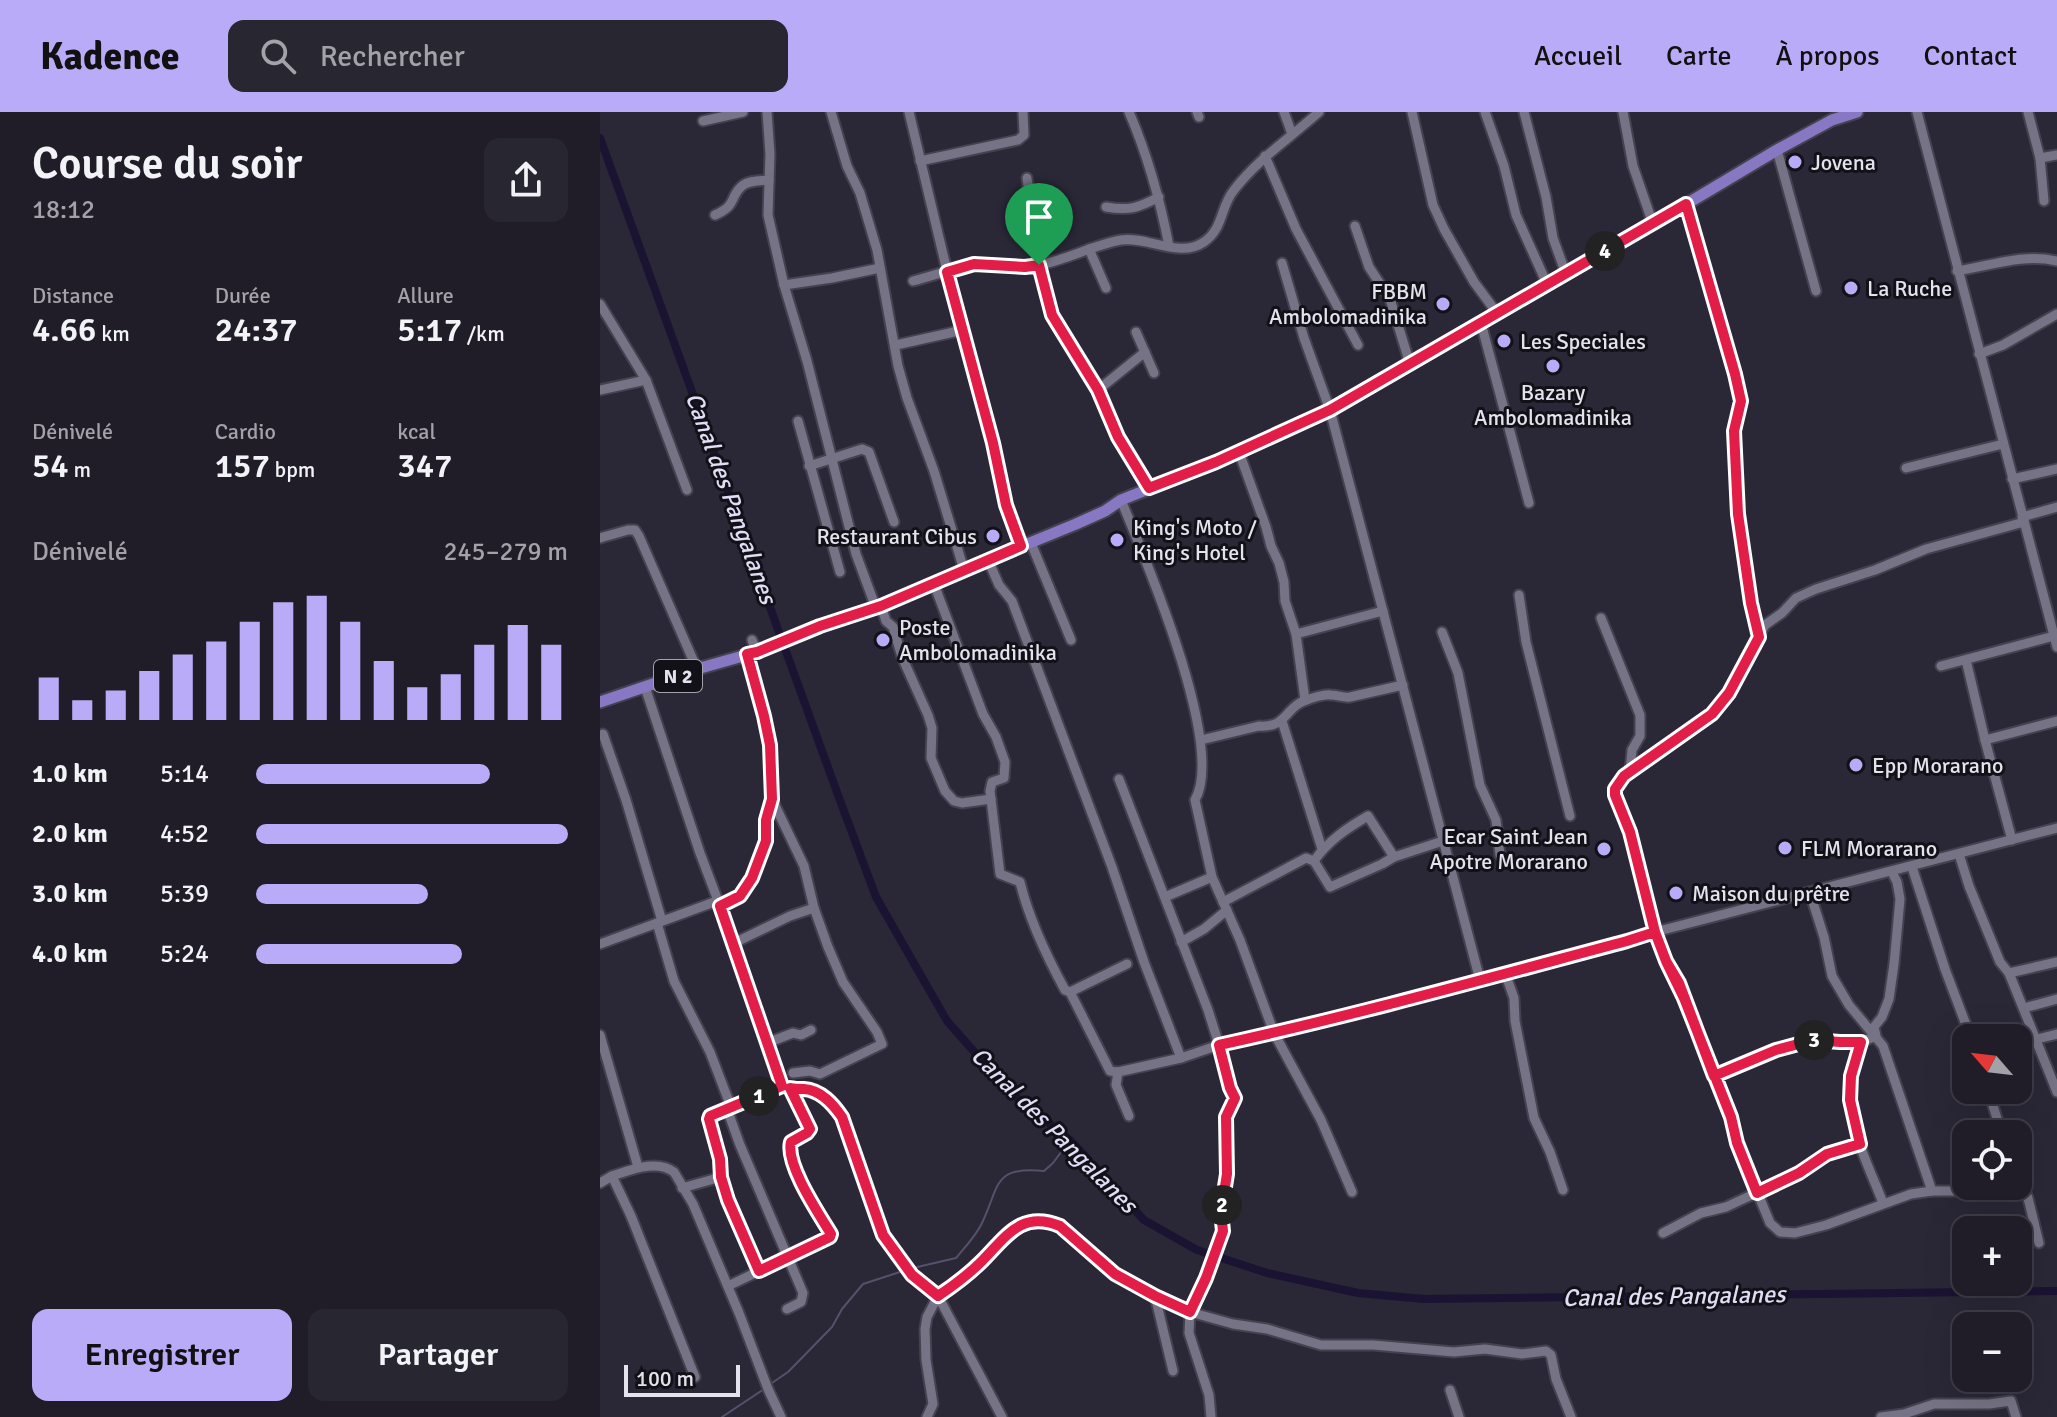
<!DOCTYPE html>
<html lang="fr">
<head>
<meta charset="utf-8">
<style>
	:root { --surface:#201d29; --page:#282631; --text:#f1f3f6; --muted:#a2a2a8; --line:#3d3b46; --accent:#b9abf7 }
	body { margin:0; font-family:Signika,sans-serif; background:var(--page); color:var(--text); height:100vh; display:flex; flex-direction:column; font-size:30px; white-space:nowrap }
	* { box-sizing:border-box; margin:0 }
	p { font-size:26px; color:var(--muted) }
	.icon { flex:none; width:44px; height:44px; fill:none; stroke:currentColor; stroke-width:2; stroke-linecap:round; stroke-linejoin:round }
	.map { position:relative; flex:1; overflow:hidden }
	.drawer { display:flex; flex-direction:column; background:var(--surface); width:600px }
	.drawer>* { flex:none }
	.needle { width:52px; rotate:298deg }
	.controls { position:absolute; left:1352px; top:912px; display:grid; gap:16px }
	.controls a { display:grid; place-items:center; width:80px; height:80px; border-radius:16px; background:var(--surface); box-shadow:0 8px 32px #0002,0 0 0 2px var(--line); font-size:40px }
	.scale { position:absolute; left:24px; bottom:20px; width:116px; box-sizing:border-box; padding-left:8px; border:4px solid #e3e2ed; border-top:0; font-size:22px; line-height:28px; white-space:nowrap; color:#e3e2ed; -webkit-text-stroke:6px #121118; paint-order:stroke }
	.pin { position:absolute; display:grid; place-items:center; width:68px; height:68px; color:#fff; margin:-82px -34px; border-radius:50% 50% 50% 0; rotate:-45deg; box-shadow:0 0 8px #0007 }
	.pin .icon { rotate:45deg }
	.km { position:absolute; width:40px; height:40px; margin:-20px; border-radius:50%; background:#222; color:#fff; font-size:22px; line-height:40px; text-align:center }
	.round { display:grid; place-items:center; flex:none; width:84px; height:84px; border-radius:16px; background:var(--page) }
	.summary { display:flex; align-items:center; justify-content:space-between; height:136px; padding:0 32px }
	h1 { font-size:44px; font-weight:600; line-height:60px }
	.metrics { display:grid; grid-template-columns:repeat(3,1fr); gap:12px; height:136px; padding:8px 32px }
	.metrics div { display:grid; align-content:center }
	.metrics b { font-size:34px; font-weight:600 }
	.metrics small { font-size:22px; font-weight:400 }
	.metrics p { font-size:22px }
	.chart { height:224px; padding:16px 32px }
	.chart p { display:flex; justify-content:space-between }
	.chart svg { width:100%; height:144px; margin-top:8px; stroke:var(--accent); stroke-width:6 }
	.button { display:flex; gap:16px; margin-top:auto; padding:16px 32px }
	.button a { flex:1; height:92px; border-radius:16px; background:var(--accent); color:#111; font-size:32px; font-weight:600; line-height:92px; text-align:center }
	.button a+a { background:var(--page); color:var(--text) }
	ul { padding:0 32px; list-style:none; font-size:26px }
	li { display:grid; grid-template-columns:128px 96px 1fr; align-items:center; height:60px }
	li i { height:20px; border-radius:10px; background:var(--accent) }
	header { display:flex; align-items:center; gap:48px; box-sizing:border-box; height:112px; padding:0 40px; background:var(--accent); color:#111 }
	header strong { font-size:38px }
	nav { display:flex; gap:44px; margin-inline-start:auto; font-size:28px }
	.search { width:560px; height:72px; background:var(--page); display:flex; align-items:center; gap:20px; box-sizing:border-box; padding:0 28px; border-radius:16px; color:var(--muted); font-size:30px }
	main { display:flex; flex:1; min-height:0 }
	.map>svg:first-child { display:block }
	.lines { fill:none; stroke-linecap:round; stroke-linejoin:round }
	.stream { stroke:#56516a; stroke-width:2 }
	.canal { stroke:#1a1332; stroke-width:8 }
	.minor-casing { stroke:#454250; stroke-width:13 }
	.major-casing { stroke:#454250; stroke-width:15 }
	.minor { stroke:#757385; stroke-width:9 }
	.major { stroke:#8877c3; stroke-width:11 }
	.route-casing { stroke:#fff; stroke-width:16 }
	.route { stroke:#e11d48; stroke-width:10 }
	.poi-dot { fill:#b9abf7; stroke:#121118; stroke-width:3 }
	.labels { text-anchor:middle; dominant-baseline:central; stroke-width:6; stroke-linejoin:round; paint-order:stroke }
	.shield { fill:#121118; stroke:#a4a3ad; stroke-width:2 }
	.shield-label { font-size:20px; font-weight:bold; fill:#e3e2ed }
	.poi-label { font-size:22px; fill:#e3e2ed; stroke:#121118; text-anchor:start }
	.water-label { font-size:24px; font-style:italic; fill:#e1ddf7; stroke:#121118 }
</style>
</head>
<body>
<header>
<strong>Kadence</strong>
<div class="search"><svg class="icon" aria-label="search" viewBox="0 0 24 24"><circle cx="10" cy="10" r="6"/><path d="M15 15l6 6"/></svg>Rechercher</div>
<nav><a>Accueil</a><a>Carte</a><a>À propos</a><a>Contact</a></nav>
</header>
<main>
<section class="drawer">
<div class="summary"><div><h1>Course du soir</h1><p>18:12</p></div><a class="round"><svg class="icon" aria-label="share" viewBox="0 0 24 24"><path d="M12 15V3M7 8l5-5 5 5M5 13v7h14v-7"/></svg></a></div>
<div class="metrics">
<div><p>Distance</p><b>4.66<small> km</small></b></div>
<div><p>Durée</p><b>24:37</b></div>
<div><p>Allure</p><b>5:17<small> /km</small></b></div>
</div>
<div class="metrics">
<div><p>Dénivelé</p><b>54<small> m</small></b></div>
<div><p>Cardio</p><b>157<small> bpm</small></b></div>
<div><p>kcal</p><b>347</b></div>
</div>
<div class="chart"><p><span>Dénivelé</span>245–279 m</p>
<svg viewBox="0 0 160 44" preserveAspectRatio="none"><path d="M5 44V31M15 44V38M25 44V35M35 44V29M45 44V24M55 44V20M65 44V14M75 44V8M85 44V6M95 44V14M105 44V26M115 44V34M125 44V30M135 44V21M145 44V15M155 44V21"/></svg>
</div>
<ul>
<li><b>1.0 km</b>5:14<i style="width:75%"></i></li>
<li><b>2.0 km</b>4:52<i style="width:100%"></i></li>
<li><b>3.0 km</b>5:39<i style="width:55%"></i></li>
<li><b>4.0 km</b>5:24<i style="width:66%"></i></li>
</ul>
<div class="button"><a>Enregistrer</a><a>Partager</a></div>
</section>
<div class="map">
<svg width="1457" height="1305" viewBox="0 0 1457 1305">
	<rect width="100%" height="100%" fill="#2a2737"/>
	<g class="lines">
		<g class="stream">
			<path d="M313,1156l43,-10c9,-11 20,-22 26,-35 18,-38 11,-57 62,-52l9,-8 17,-23"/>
			<path d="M169,1273l19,-13 44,-45 10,-18 21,-25 40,-13"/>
			<path d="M122,1305l42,-28"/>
		</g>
		<path class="canal" d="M0,26l238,657 38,102 71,124 63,71 60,48 74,80 53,30 70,23 91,20 66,6 633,-8"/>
		<defs>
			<g id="minor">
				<path d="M167,0l3,42 -2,61 16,70 23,76 49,193 20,54"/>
				<path d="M231,0l16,54 13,27 17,57 21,116 9,32 27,73 30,99"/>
				<path d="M309,0l50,209 34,122 13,62 15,41"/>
				<path d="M529,0c19,44 31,88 40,134"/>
				<path d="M597,0l2,5"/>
				<path d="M684,0l8,22"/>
				<path d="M812,0l21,93 11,24 30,53 23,31"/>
				<path d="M885,0l19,54 12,49 31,69"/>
				<path d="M924,0l22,85 7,41 13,36"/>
				<path d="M1023,0l10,54 20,58"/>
				<path d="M1317,0l140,535"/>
				<path d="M1428,0l12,46 4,43"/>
				<path d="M103,9l40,-9"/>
				<path d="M1177,38l39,141"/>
				<path d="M665,44l31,73 62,116"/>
				<path d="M1440,46l17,-3"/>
				<path d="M320,49l98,-21 6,-5 -1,-23"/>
				<path d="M427,66l12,87 13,50 46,75 20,47 31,51"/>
				<path d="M1086,92l49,170 6,27 -7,30 4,83 13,89 8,34"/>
				<path d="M506,95c23,4 32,1 53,-10"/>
				<path d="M115,103c23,-10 14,-18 27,-29 7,-6 18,-5 27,-6"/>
				<path d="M755,114l14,41 21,32 20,65"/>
				<path d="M489,137l17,39"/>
				<path d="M682,151l22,75 26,72 150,570"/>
				<path d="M1357,159c33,-5 66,-18 100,-10"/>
				<path d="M313,169c20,-5 40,-13 59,-16 22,-4 45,5 67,0 28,-5 54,-20 82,-25 27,-4 58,19 83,2 20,-14 16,-35 30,-52 24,-31 56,-52 85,-78"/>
				<path d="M184,173l48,-7 48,-10"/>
				<path d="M0,192l46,76 41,110"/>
				<path d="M881,211l48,180"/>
				<path d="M536,220l18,41"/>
				<path d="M296,233l67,-15"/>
				<path d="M1379,242l24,-9 54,-31"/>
				<path d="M0,278l46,-10"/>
				<path d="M498,278l47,-38"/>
				<path d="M198,309l42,151"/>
				<path d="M639,340l27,75 5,19 8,17 5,19 1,19 11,33 9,66"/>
				<path d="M209,354l53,-17 7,3 25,70"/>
				<path d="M1306,356l97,-24"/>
				<path d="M1412,367l45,-10"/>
				<path d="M521,388c24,58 105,246 74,300l17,77 28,63 34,93 47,87 31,72"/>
				<path d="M1422,405l35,-10"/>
				<path d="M0,426l28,-8h7l4,6 58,133"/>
				<path d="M431,431l40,97"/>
				<path d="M388,448l11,25 13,16 100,266 32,95 37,96"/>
				<path d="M334,472l49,130 13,23 9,25 -1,16 -12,4 -2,9 10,83 20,8c9,37 27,75 45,108l5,2 40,79 8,1 63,-14 38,-13 55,-12 353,-92 28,-9 402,-104"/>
				<path d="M919,483l7,47 44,174"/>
				<path d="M281,494l5,15 7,6 9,30 26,58 4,13 -1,30 14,33 9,10 8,2 29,-4"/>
				<path d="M1001,506l39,97v21l-8,14 -2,21"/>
				<path d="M842,520l16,41 22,112 16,35 4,35"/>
				<path d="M696,522l87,-23"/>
				<path d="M152,528l5,12"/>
				<path d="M147,542l17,62 6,29 2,54 32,67 10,42 14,39 15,35 34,50 5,12 -62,30 -10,-3 -17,2"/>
				<path d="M1366,548l19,80 27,100"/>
				<path d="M1341,554l113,-30"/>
				<path d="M45,575l55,166 20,53 62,180c31,8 39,2 60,31l41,118 29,40 26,21 64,121"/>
				<path d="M682,609l40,128"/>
				<path d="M3,622l23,66 36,121"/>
				<path d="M601,628l58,-14c28,2 27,-19 45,-25 7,-3 20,-7 27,-6 7,0 12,3 19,2l53,-12"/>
				<path d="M1385,628l72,-19"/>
				<path d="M519,667l89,231 18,57 4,21 5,10 -9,19 1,57 -6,38 2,19 -17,47 -16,34 -1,21 20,62 2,22"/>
				<path d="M1359,742l10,32 31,76 9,11"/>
				<path d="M714,749l16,26 52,-23 12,-7 49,-16"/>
				<path d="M714,749c14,-20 33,-33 54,-45l26,41"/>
				<path d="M1312,755l33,102 26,69"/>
				<path d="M1210,781l14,44 8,39 17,29 34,41 49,145"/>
				<path d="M565,785l47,-20"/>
				<path d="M623,790l83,-44 8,3"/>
				<path d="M120,794l20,-10 12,-18 14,-37v-21l6,-21"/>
				<path d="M57,811l17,58 36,71 21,55"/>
				<path d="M581,830l23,-13 23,-19"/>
				<path d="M0,832l117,-43"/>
				<path d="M132,832l58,-28 24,-8"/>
				<path d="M1457,850l-48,11 48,119"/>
				<path d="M905,861l9,25 1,23 19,97 16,34 13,38"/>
				<path d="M470,880l57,-28"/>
				<path d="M1424,896l33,-9"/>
				<path d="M0,923l38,132"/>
				<path d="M1437,927l20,-5"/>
				<path d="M1261,930c-2,12 -9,23 -11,35 -6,43 18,87 33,126"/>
				<path d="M167,931l26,-10 8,2 10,-5"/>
				<path d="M518,960l-2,13 13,31"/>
				<path d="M1114,964l62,-26 37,-10 27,2h21l15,-6 -2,-9 8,-10 7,-18 5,-35 6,-65 -3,-17 -5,-10"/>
				<path d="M1388,978l14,44"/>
				<path d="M127,997l13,36 63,148 -2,9 -14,7"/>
				<path d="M121,1065l7,23 31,71"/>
				<path d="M1418,1066l10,20 11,45"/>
				<path d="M0,1071l12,-7"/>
				<path d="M1412,1074l-23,5h-57l-21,3 -85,31 -31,8 -15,-1 -10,-9 -33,-80 -6,-26 -52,-134 -13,-22 -11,-29 -25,-100 -15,-37v-6l9,-13 88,-62 17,-21 36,-68 17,-12 14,-15 20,-9 59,-19 51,-21 98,-27"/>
				<path d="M82,1076l39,-11 -1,-18 -11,-40 1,-3 72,-30"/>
				<path d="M1063,1121l38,-20 25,-6 73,-34 28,-19 33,-10"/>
				<path d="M128,1174l102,-49 1,-3c-12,-20 -46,-70 -40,-92l16,-9 3,-4 -20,-41"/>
				<path d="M555,1184l18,75"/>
				<path d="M95,1265l-64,-161 -19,-40c19,-6 45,-17 62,-4l19,32 46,109 29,76 13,28"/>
				<path d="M850,1278l9,27"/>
				<path d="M327,1305l6,-13 -7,-44 -1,-31 2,-12 11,-21 43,-34 22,-24 14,-12 17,-4h17l9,4 55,48 40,22 35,16 43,12 34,5 54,16h52l81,7 31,-3 37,5 24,-3 5,4 5,24 15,38"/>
				<path d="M1281,1305l23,-3 30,-10h55l22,-3 5,16"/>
			</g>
			<path id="major" d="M0,590l97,-33 60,-17 63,-26 61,-20 83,-36 112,-46 29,-13 16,-11 95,-38 114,-52 323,-186 124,-74 55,-30 25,-8"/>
		</defs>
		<use href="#minor" class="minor-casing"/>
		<use href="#major" class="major-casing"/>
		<use href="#minor" class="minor"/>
		<use href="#major" class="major"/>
	</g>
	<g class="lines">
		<defs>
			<path id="route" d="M439,153l-14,2 -51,-3 -27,8 46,171 13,62 15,41 -140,60 -61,20 -63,26 -10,2 17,62 6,29 2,54 -6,21v21l-14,37 -12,18 -20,10 62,180 -72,30 -1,3 11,40 1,18 7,23 31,71 71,-34 1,-3c-12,-20 -46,-70 -40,-92l16,-9 3,-4 -20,-41c5,1 9,1 14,1 17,1 29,15 38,28l41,118 29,40 26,21c15,-10 31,-22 44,-35 24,-24 39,-51 78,-35l55,48 40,22 35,16 16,-34 17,-47 -2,-19 6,-38 -1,-57 9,-19 -5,-10 -11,-43c137,-30 273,-68 408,-104l28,-9 11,29 18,37 47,119 6,26 20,50 42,-20 28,-19 33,-10 -10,-44 1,-24 10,-34h-21l-27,-2 -37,10 -62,26 -35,-93 -13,-22 -11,-29 -25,-100 -15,-37v-6l9,-13 88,-62 17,-21 30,-56 -8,-34 -13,-89 -4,-83 7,-30 -6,-27 -49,-170 -356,206 -114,52 -67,26 -31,-51 -20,-47 -46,-75 -13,-50"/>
		</defs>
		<use href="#route" class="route-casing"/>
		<use href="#route" class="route"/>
	</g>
	<g class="poi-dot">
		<circle cx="1195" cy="50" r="8"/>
		<circle cx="1251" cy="176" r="8"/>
		<circle cx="843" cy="192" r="8"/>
		<circle cx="904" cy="229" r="8"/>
		<circle cx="953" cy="254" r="8"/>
		<circle cx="393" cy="424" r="8"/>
		<circle cx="517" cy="428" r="8"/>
		<circle cx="283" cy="528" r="8"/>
		<circle cx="1256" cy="653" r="8"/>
		<circle cx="1185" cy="736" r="8"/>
		<circle cx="1004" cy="737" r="8"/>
		<circle cx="1076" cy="781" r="8"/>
	</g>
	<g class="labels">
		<rect class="shield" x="54" y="548" width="48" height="32" rx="6"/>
		<g class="shield-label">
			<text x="78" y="564">N 2</text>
		</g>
		<g class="poi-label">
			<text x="1211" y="50">Jovena</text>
			<text x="1267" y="176">La Ruche</text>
			<text x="827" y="179" text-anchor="end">FBBM<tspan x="827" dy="25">Ambolomadinika</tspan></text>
			<text x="920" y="229">Les Speciales</text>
			<text x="953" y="280" text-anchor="middle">Bazary<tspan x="953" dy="25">Ambolomadinika</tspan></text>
			<text x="533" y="415">King's Moto /<tspan x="533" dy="25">King's Hotel</tspan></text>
			<text x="377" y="424" text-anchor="end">Restaurant Cibus</text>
			<text x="299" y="515">Poste<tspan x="299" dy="25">Ambolomadinika</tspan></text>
			<text x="1272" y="653">Epp Morarano</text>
			<text x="988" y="724" text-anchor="end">Ecar Saint Jean<tspan x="988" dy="25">Apotre Morarano</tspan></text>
			<text x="1201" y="736">FLM Morarano</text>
			<text x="1092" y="781">Maison du prêtre</text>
		</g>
		<g class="water-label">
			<text transform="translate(131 386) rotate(70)">Canal des Pangalanes</text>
			<text transform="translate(454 1018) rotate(45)">Canal des Pangalanes</text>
			<text transform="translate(1074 1184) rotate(-1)">Canal des Pangalanes</text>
		</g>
	</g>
</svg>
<div class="controls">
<a><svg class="needle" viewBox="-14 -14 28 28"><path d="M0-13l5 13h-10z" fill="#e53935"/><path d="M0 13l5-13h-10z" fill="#a2a2a8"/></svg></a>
<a><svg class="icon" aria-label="locate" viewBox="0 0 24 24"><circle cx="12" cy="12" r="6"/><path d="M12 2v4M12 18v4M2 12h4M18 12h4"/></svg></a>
<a>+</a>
<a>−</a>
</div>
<div class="scale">100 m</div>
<div class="pin" style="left:439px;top:153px;background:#1e9e55"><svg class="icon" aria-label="arrive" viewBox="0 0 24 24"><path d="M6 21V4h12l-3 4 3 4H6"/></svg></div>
<b class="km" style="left:159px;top:984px">1</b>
<b class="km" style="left:622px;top:1093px">2</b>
<b class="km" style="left:1214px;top:928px">3</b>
<b class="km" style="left:1005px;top:139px">4</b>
</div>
</main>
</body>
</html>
